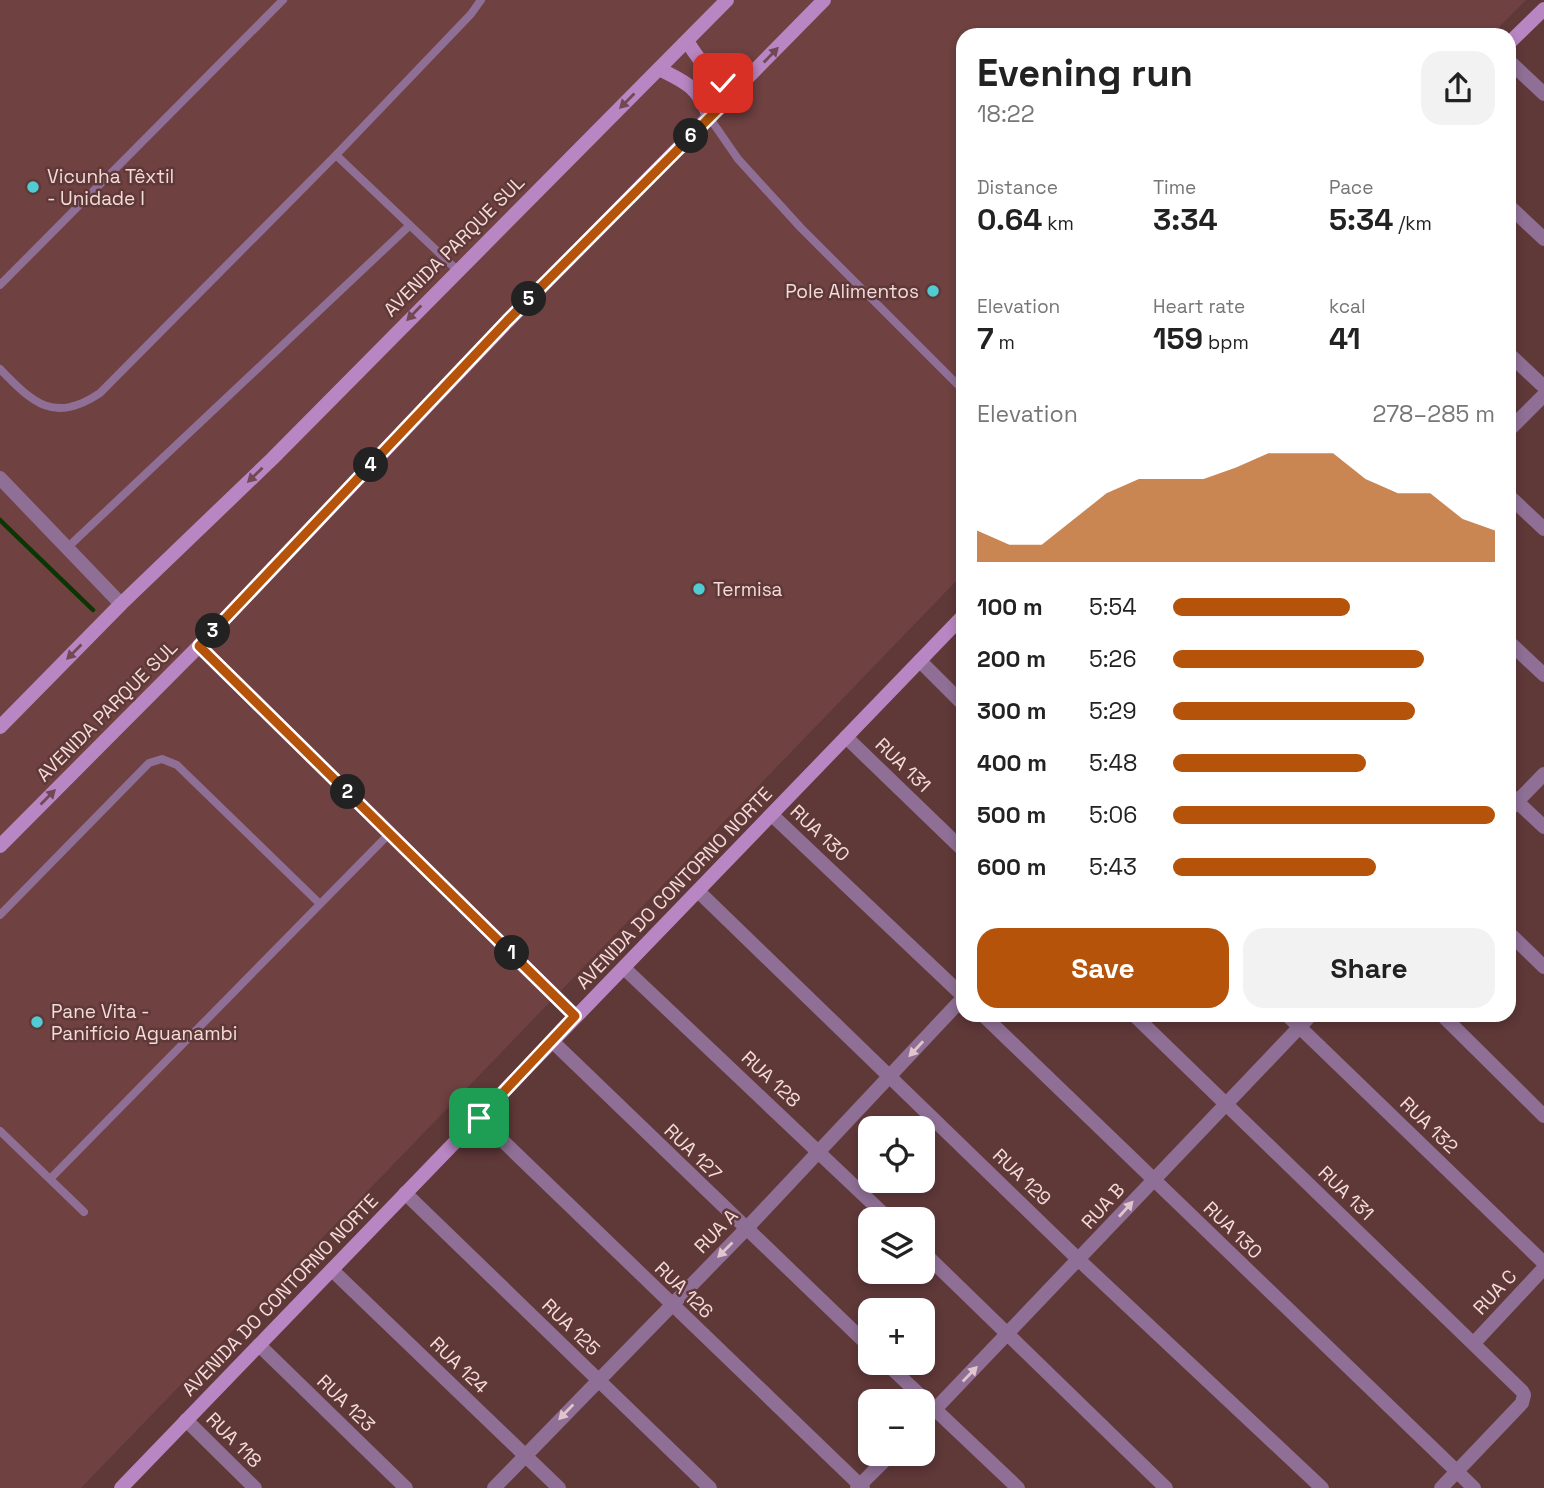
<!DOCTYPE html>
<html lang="en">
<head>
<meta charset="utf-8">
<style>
	:root { --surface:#fff; --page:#f2f2f2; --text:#222; --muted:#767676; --accent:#b45309 }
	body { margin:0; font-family:"Space Grotesk",sans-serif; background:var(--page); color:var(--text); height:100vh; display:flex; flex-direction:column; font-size:26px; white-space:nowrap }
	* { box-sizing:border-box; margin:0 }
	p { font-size:23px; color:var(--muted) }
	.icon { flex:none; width:38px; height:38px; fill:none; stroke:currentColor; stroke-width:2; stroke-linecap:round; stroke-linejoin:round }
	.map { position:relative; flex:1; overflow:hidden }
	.side { position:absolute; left:956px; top:28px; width:560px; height:994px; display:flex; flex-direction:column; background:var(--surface); border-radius:21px; box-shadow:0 4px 10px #0003 }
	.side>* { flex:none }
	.fabs { position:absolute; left:858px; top:1116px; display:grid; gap:14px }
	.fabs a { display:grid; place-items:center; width:77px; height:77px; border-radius:14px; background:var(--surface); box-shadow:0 4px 10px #0003; font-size:35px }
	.pin { position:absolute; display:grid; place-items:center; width:60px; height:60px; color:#fff; margin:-30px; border-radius:14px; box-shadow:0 4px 10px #0006 }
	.km { position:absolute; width:35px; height:35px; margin:-18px; border-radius:50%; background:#222; color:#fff; font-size:19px; line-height:35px; text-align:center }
	.round { display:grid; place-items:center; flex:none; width:74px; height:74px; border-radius:21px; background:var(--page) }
	.head { display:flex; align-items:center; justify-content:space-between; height:119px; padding:0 21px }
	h1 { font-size:38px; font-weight:600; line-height:52px }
	.metrics { display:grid; grid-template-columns:repeat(3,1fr); gap:10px; height:119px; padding:7px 21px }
	.metrics div { display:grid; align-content:center }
	.metrics b { font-size:30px; font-weight:600 }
	.metrics small { font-size:19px; font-weight:400 }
	.metrics p { font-size:19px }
	.chart { height:196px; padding:14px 21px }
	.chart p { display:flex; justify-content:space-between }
	.chart svg { width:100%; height:126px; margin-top:7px; fill:var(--accent); opacity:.7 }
	.cta { display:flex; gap:14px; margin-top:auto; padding:14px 21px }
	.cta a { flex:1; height:80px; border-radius:21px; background:var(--accent); color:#fff; font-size:28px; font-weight:600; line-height:80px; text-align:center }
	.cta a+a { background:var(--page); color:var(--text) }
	ul { padding:0 21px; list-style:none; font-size:23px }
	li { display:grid; grid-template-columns:112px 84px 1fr; align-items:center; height:52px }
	li i { height:18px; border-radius:9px; background:var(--accent) }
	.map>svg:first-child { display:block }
	.built { fill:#6f4141 }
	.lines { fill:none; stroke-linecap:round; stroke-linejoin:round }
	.stream { stroke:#0b3502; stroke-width:4.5 }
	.lane { stroke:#8f6f95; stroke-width:8 }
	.street { stroke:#8f6f95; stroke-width:14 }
	.secondary { stroke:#b886c2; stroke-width:14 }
	.oneway { fill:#714854 }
	.oneway2 { fill:#e0c5cc }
	.route-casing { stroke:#fff; stroke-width:14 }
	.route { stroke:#b45309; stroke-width:9 }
	.poi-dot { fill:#51ccd3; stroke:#5f3838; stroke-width:2.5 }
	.labels { text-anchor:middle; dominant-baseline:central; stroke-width:5; stroke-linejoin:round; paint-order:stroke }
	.poi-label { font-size:19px; fill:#f4dbda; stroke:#5f3838; text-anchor:start }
	.street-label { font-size:19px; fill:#f4dbda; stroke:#5f3838 }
</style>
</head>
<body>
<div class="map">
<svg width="1544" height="1488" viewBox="0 0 1544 1488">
	<rect width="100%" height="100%" fill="#5f3838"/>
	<path class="built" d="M0,0h1526l-35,35h-529v540l-881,913h-81z"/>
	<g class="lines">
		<path class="stream" d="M0,520l93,90"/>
		<g class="lane">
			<path d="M709,117l29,42 63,69 161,161"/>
			<path d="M336,155l121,115"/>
			<path d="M0,285l283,-285"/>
			<path d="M0,369c33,34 54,55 100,24l236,-238 135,-141 10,-14"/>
			<path d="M68,547l341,-321"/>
			<path d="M0,915l149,-152 13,-4 15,6 143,139"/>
			<path d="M0,1131l84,81"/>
			<path d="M50,1179l340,-346"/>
		</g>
		<g class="street">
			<path d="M1508,60l36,34"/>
			<path d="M1508,205l36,34"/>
			<path d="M1508,353l36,34"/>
			<path d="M1508,431l36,-36"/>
			<path d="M0,478l121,126"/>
			<path d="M1508,495l36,34"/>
			<path d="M1508,641l36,34"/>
			<path d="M920,661l42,42"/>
			<path d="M846,737l116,112"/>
			<path d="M1508,793l36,34"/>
			<path d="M1508,811l36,-37"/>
			<path d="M772,815l190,180"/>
			<path d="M698,891l381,369 243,228"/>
			<path d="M1508,932l36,35"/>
			<path d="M624,968l266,252"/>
			<path d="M983,1015l491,473"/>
			<path d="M1134,1015l388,376 2,4 -2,8 -81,85"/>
			<path d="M1287,1015l257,248"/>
			<path d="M1442,1015l102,101"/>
			<path d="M552,1041l318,306"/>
			<path d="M479,1118l384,370"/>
			<path d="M405,1193l305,295"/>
			<path d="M922,1251l244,237"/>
			<path d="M332,1270l227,218"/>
			<path d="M1474,1343l70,-75"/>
			<path d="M259,1345l147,143"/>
			<path d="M886,1363l132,125"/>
			<path d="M186,1420l69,68"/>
			<path d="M922,1423l389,-408"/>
			<path d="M494,1488l252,-259 216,-230"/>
			<path d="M857,1488l34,-34"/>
		</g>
		<g class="secondary">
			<path d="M687,41c13,21 27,40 52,47"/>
			<path d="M1508,44l36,-35"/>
			<path d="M659,69c27,13 40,19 50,48"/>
			<path d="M199,646l376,370"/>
			<path d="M0,727l121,-123 151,-145 455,-459"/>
			<path d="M0,846l199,-200 308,-324 317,-322"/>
			<path d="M121,1488l841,-871"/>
		</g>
	</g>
	<defs><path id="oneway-solid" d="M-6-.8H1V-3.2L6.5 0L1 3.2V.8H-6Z" transform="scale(1.75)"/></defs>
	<g class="oneway">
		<use href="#oneway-solid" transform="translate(771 55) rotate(-46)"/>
		<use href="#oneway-solid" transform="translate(627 101) rotate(135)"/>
		<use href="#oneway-solid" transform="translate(414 313) rotate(134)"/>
		<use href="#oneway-solid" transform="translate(255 475) rotate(136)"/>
		<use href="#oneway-solid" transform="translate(74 652) rotate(135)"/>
		<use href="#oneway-solid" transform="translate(48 797) rotate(-45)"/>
	</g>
	<g class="oneway2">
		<use href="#oneway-solid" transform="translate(916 1049) rotate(133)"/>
		<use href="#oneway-solid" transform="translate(1126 1209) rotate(-48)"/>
		<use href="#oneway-solid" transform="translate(725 1250) rotate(135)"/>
		<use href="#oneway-solid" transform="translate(970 1374) rotate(-46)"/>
		<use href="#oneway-solid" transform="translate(566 1412) rotate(134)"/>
	</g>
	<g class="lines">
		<defs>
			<path id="route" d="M479,1118l96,-102 -376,-370 308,-325 232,-233 -16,-5"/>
		</defs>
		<use href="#route" class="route-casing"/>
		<use href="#route" class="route"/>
	</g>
	<g class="poi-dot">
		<circle cx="33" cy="187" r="7"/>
		<circle cx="933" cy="291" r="7"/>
		<circle cx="699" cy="589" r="7"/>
		<circle cx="37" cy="1022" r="7"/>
	</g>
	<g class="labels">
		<g class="poi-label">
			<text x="47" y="176">Vicunha Têxtil<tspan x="47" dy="22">- Unidade I</tspan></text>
			<text x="919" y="291" text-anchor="end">Pole Alimentos</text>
			<text x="713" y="589">Termisa</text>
			<text x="51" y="1011">Pane Vita -<tspan x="51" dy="22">Panifício Aguanambi</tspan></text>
		</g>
		<g class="street-label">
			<text transform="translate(454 246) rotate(-45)">AVENIDA PARQUE SUL</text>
			<text transform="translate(107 711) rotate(-45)">AVENIDA PARQUE SUL</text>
			<text transform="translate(903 765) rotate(44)">RUA 131</text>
			<text transform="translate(820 833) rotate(43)">RUA 130</text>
			<text transform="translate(674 888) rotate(-46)">AVENIDA DO CONTORNO NORTE</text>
			<text transform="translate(771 1079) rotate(43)">RUA 128</text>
			<text transform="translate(1429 1125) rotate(44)">RUA 132</text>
			<text transform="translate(693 1152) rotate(44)">RUA 127</text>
			<text transform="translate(1022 1177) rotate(44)">RUA 129</text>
			<text transform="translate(1346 1193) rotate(44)">RUA 131</text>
			<text transform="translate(1103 1206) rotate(-48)">RUA B</text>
			<text transform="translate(1233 1230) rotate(44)">RUA 130</text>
			<text transform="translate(716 1231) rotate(-46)">RUA A</text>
			<text transform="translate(684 1290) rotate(44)">RUA 126</text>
			<text transform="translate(1495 1292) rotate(-47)">RUA C</text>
			<text transform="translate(280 1295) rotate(-46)">AVENIDA DO CONTORNO NORTE</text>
			<text transform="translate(571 1327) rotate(44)">RUA 125</text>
			<text transform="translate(459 1365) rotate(44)">RUA 124</text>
			<text transform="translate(346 1403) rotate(44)">RUA 123</text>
			<text transform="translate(234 1440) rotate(45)">RUA 118</text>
		</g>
	</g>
</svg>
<div class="fabs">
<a><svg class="icon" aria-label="locate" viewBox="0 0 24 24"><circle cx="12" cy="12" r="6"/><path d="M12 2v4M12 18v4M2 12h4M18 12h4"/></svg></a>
<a><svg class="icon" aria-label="layers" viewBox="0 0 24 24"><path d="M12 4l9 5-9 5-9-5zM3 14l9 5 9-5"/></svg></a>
<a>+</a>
<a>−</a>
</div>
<div class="pin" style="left:479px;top:1118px;background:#1e9e55"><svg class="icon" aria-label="arrive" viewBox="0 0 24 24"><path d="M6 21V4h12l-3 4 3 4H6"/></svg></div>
<div class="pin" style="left:723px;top:83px;background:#d93025"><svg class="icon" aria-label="check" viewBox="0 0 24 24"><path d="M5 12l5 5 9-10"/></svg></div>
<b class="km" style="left:512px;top:953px">1</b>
<b class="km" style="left:348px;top:792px">2</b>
<b class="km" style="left:213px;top:631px">3</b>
<b class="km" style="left:371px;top:465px">4</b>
<b class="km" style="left:529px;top:299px">5</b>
<b class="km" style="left:691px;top:136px">6</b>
<section class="side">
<div class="head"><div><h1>Evening run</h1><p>18:22</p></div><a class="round"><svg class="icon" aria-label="share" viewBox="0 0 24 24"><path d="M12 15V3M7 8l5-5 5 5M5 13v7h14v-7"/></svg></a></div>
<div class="metrics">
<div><p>Distance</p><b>0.64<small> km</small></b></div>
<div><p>Time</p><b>3:34</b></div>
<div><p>Pace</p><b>5:34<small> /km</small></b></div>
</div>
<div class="metrics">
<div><p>Elevation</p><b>7<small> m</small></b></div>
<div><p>Heart rate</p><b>159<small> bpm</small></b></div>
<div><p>kcal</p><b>41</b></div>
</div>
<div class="chart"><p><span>Elevation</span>278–285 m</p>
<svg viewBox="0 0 160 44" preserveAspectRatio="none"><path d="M0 44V33L10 38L20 38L30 29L40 20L50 15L60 15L70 15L80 11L90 6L100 6L110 6L120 15L130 20L140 20L150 29L160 33V44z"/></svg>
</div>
<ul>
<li><b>100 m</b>5:54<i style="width:55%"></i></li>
<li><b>200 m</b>5:26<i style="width:78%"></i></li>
<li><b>300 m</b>5:29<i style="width:75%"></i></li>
<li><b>400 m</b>5:48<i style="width:60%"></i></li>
<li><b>500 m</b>5:06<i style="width:100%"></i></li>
<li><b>600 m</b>5:43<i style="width:63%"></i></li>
</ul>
<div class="cta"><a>Save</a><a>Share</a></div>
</section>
</div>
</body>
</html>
